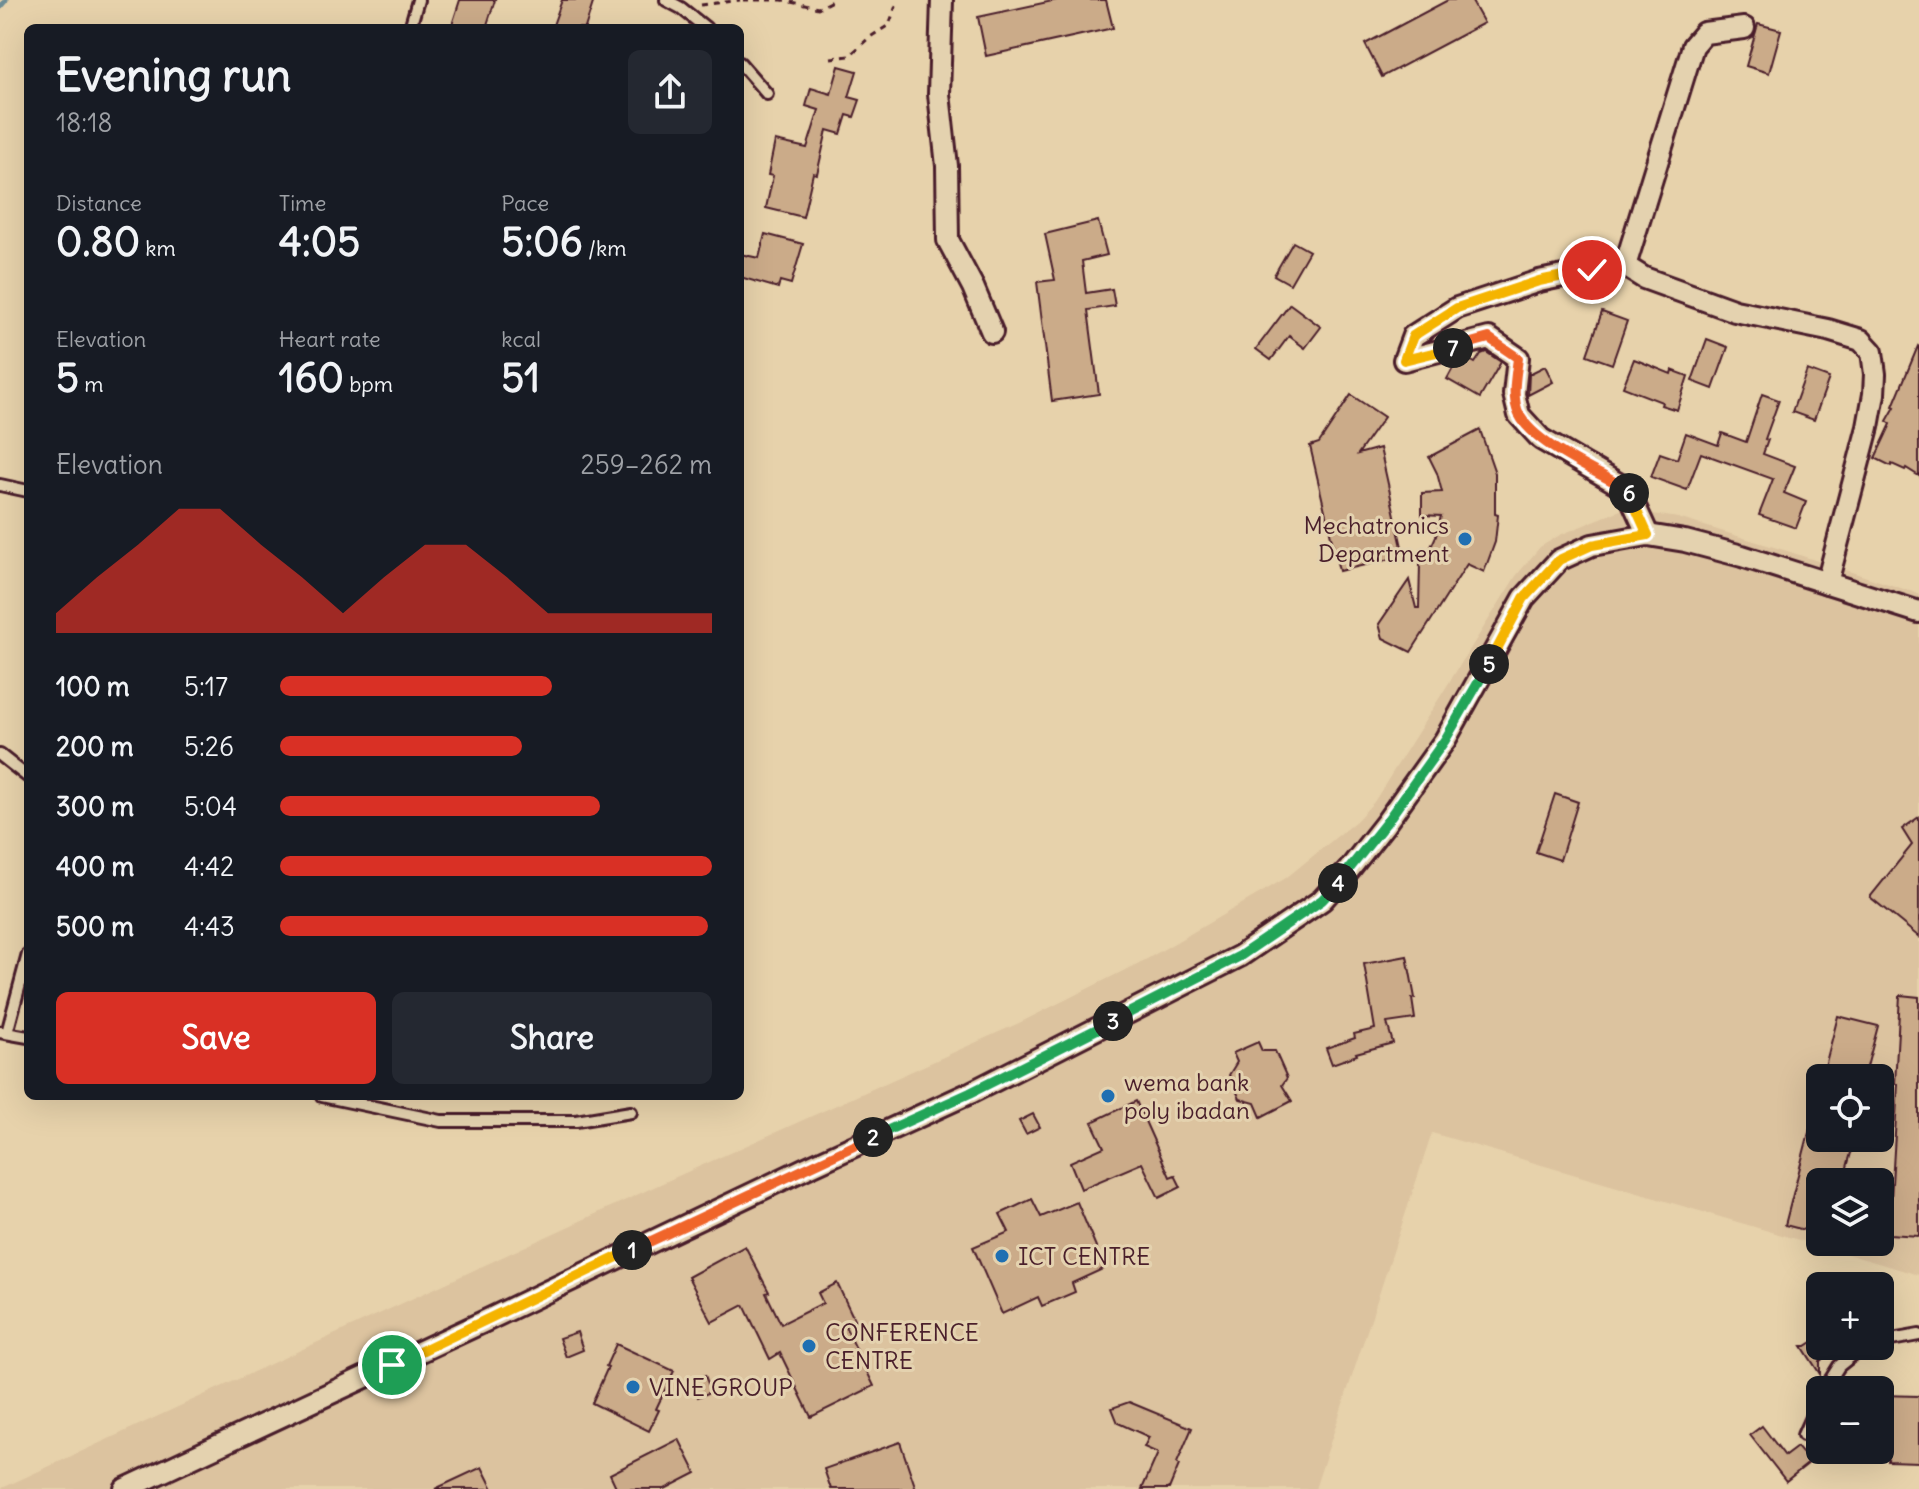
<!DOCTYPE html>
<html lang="en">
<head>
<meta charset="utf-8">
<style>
	:root { --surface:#171b24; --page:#242831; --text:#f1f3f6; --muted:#9ea1a6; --accent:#d93025 }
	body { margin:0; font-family:Delius,sans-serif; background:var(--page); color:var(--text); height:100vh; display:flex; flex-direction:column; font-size:30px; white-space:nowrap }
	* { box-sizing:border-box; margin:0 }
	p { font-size:26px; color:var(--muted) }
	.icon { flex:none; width:44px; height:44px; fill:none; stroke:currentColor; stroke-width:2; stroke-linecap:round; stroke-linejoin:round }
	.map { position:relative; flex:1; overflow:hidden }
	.side { position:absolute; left:24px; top:24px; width:720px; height:1076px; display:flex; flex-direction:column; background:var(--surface); border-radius:12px; box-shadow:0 8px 32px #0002 }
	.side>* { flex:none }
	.tools { position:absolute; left:1806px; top:1064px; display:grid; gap:16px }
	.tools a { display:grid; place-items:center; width:88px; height:88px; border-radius:12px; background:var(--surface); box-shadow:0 8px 32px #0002; font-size:40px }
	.pin { position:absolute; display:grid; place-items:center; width:68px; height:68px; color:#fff; margin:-34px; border:4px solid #fff; border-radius:50%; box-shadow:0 2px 8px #0007 }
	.km { position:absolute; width:40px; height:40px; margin:-20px; border-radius:50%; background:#222; color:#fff; font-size:22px; line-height:40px; text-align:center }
	.round { display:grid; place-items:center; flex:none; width:84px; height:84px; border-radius:12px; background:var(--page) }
	.head { display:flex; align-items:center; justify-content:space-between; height:136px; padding:0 32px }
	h1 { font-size:44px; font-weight:800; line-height:60px }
	.metrics { display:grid; grid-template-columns:repeat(3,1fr); gap:12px; height:136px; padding:8px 32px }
	.metrics div { display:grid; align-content:center }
	.metrics b { font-size:40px; font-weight:800 }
	.metrics small { font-size:22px; font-weight:400 }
	.metrics p { font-size:22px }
	.chart { height:224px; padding:16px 32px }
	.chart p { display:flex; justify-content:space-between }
	.chart svg { width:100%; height:144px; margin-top:8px; fill:var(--accent); opacity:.7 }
	.primary-button { display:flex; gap:16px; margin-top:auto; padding:16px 32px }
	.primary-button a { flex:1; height:92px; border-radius:12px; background:var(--accent); color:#fff; font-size:32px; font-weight:800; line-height:92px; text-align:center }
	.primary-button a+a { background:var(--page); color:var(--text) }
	ul { padding:0 32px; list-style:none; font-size:26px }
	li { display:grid; grid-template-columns:128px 96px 1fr; align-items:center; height:60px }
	li i { height:20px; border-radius:10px; background:var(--accent) }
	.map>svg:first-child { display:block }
	.built { fill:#dcc39f; fill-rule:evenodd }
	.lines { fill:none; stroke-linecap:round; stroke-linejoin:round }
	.stream { stroke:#6d8d95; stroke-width:5 }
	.building { fill:#cbab89; stroke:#4a1f2b; stroke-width:2 }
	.service-casing { stroke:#4a1f2b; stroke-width:16 }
	.minor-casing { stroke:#4a1f2b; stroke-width:26 }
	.path { stroke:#4a1f2b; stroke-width:3; stroke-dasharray:6 6; stroke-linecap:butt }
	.service { stroke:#e4d2af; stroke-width:10 }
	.minor { stroke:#e4d2af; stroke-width:20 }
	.split-1-casing { stroke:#fff; stroke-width:16 }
	.split-2-casing { stroke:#fff; stroke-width:16 }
	.split-3-casing { stroke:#fff; stroke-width:16 }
	.split-4-casing { stroke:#fff; stroke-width:16 }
	.split-5-casing { stroke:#fff; stroke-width:16 }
	.split-6-casing { stroke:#fff; stroke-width:16 }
	.split-7-casing { stroke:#fff; stroke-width:16 }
	.split-8-casing { stroke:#fff; stroke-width:16 }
	.split-1 { stroke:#f5b400; stroke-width:10 }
	.split-2 { stroke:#f0652b; stroke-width:10 }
	.split-3 { stroke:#22a559; stroke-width:10 }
	.split-4 { stroke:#22a559; stroke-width:10 }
	.split-5 { stroke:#22a559; stroke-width:10 }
	.split-6 { stroke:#f5b400; stroke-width:10 }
	.split-7 { stroke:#f0652b; stroke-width:10 }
	.split-8 { stroke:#f5b400; stroke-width:10 }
	.poi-dot { fill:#1f6fb2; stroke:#e4d2af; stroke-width:3 }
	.labels { text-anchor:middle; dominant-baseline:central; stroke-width:6; stroke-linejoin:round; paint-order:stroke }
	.poi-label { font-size:24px; fill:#4a1f2b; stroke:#e4d2af; text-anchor:start }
</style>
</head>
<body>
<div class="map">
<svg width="1919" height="1489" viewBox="0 0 1919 1489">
	<rect width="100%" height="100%" fill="#e7d2ab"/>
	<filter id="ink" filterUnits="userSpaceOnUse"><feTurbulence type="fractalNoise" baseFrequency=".0125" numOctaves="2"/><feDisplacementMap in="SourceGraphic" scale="16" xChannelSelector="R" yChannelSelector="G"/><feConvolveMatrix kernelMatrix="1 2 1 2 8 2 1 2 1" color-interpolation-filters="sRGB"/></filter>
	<g filter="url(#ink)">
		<path class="built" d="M1623,509l55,9 109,33 132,43v681l-487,-142 -117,356h-1315l667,-308 352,-158 128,-64 139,-81 70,-57 18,-19 142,-226 24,-29 20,-12zM1820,1078h60v60h-60zM1820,1182h60v60h-60z"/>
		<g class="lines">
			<path class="stream" d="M0,7l6,-7"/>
		</g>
		<g class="building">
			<path d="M460,0h35l-9,28h-35z"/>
			<path d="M562,0h32l-9,28h-33z"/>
			<path d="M1057,0h49l7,28 -127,28 -8,-39z"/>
			<path d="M1448,0h23l13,23 -102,54 -17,-33z"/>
			<path d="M1758,24l23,6 -12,43 -23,-7z"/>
			<path d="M839,66l18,5 -8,26 11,3 -6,17 -7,-2 -6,19 -14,-4 -10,44 -4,-1 -10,44 -37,-9 7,-32 -5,-1 7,-34 32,7 12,-38 -13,-4 5,-18 20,6z"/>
			<path d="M1098,221l9,34 -25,6 4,32 26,-4 3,17 -27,4 11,84 -47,7 -15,-119 18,-2 -10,-46z"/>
			<path d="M765,234l38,10 -12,40 -11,-3 -2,7 -38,-11v-23l19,4z"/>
			<path d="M1293,242l16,9 -19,33 -16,-9z"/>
			<path d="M1290,304l31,23 -16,21 -16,-12 -18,24 -15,-11z"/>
			<path d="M1602,312l25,9 -15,43 -25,-9z"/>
			<path d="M1707,339l21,8 -15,42 -21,-8z"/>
			<path d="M1918,346l1,1v129l-13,-8 -1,2 -13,-6 -1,2 -16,-8 16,-34 -4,-3 8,-14 -2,-1z"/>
			<path d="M1486,352l15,10 -21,36 -33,-19 11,-20 8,-1 9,5 6,-9z"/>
			<path d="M1634,359l37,15 1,-4 16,6 -11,34 -16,-5 1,-3 -39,-15z"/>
			<path d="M1545,366l8,16 -25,13 1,-21z"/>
			<path d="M1807,370l22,8 -15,42 -22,-8z"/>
			<path d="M1762,394l17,6 -14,39 3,1 -5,14 32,12 -11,27 22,9 -10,26 -37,-13 14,-36 -72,-26 -14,37 -36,-13 9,-24 17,6 9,-26 32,12 4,-12 24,9z"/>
			<path d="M1351,395l33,22 -26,37 22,-6 24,108 -65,15 -29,-125 9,-3z"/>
			<path d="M1480,430l15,43v41l3,1 -3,27 -11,30 -17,-8 -56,88 -28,-14 -4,-14 30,-44 7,28h3l1,-44 10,-15 6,-13 5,-20 -19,-1v-22l20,-1 -5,-19 -8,-16z"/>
			<path d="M1555,794l23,8 -18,58 -24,-8z"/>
			<path d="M1919,817v120l-49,-40 42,-52 -10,-16z"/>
			<path d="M1407,956l8,42 -3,1 3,20 -28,4 6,20 -37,10 1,2 -25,9 -6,-16 29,-10 -1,-4 21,-5 -11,-65z"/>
			<path d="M1900,995l19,2v239l-30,-2 9,-150h-3z"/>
			<path d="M1838,1016l40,10 -14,52h-42z"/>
			<path d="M1258,1042l4,9h13l12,27 -5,7 10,16 -31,16 -6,-14 -15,-4 -11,-24 8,-13 -4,-9z"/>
			<path d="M1136,1101l34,76 5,-2 6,12 -22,11 -17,-35 -61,26 -11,-27 34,-15 -12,-25z"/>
			<path d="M1815,1109h5v29h35l-12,44h-23v52l-35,-9z"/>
			<path d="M1033,1114l7,13 -14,7 -7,-13z"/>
			<path d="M1032,1199l9,18 36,-15 28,66 -33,15 3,9 -33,14 -4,-9 -36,17 -29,-67 36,-15 -9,-18z"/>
			<path d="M745,1246l24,46 -3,1 15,31 42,-21 -5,-10 19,-10 18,38 -10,5 29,60 -63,31 -31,-64 -10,6 -26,-54 -32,17 -24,-45z"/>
			<path d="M577,1332l6,18 -17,7 -7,-19z"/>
			<path d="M1820,1337v9h23l-23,15v13l-18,-28h4z"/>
			<path d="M616,1344l58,27 -18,38 3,1 -10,21 -57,-28 16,-36 -2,-1z"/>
			<path d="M705,1375l6,17 -13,5 -6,-17z"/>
			<path d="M1880,1395l39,1v66l-31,-1 2,-41h-10z"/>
			<path d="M1129,1402l63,26 -15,35 2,2 -10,24h-27l16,-36 -14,-6 5,-10 -31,-14 -6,-15z"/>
			<path d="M1762,1426l23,30 12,-9 13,15 -24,19 -36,-46z"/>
			<path d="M679,1439l17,34 -31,16h-48l-7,-15z"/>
			<path d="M900,1442l16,47h-85l-7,-20z"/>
			<path d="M482,1467l11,22h-58z"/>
		</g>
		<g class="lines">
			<defs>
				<g id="service">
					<path d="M666,0l15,8 25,20"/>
					<path d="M410,28l8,-28"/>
					<path d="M740,63l27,31"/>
					<path d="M0,485l28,6"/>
					<path d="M0,755l28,22"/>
					<path d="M0,1032l28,5"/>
					<path d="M7,1033l21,-79"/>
					<path d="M322,1096l119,25h135l55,-9"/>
					<path d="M1880,1342l39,-7"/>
					<path d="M1824,1390l15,-24 25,-20"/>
					<path d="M1803,1435l17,-38"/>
				</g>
				<g id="minor">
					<path d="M942,0l-3,94 8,72 1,74 25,47 19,45"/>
					<path d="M1625,266l68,-220 11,-13 40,-5"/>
					<path d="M1648,535l-21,-46 -86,-50 -22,-24 -5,-21 4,-36 -29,-20 -85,22 9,-24 44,-28 82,-27 53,-11 33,-4 19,12 91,33 93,19 33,10 11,12 3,22 -1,20 -6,33 -41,156"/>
					<path d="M125,1489l356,-166 323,-154 166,-76 270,-137 82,-56 26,-29 37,-47 60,-84 79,-142 35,-38 33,-15 56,-10 37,6 57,15 177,56"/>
				</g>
			</defs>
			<use href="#service" class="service-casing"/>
			<use href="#minor" class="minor-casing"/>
			<g class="path">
				<path d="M743,0h39l36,8 16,-8"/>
				<path d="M701,5l39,-5"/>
				<path d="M831,58l18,-2 21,-19 19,-12 9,-25"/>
			</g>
			<use href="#service" class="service"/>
			<use href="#minor" class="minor"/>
		</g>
	</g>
	<g class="lines" filter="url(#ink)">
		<defs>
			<path id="split-1" d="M392,1365l240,-115"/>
			<path id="split-2" d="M632,1250l241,-113"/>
			<path id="split-3" d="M873,1137l97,-44 143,-72"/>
			<path id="split-4" d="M1113,1021l127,-65 82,-56 16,-17"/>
			<path id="split-5" d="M1338,883l47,-59 60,-84 44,-76"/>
			<path id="split-6" d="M1489,664l35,-66 35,-38 33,-15 56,-10 -19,-42"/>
			<path id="split-7" d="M1453,348l36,-10 29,20c-2,18 -7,39 1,56 14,30 79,58 108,75l2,4"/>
			<path id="split-8" d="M1453,348l-49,12 9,-24 44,-28 82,-27 53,-11"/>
		</defs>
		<use href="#split-1" class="split-1-casing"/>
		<use href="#split-2" class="split-2-casing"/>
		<use href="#split-3" class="split-3-casing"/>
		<use href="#split-4" class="split-4-casing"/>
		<use href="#split-5" class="split-5-casing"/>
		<use href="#split-6" class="split-6-casing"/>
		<use href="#split-7" class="split-7-casing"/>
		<use href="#split-8" class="split-8-casing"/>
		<use href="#split-1" class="split-1"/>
		<use href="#split-2" class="split-2"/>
		<use href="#split-3" class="split-3"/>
		<use href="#split-4" class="split-4"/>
		<use href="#split-5" class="split-5"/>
		<use href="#split-6" class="split-6"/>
		<use href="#split-7" class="split-7"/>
		<use href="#split-8" class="split-8"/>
	</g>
	<g class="poi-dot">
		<circle cx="1465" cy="539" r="8"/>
		<circle cx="1108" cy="1096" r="8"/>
		<circle cx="1002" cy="1256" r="8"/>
		<circle cx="809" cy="1346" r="8"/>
		<circle cx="633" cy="1387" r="8"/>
	</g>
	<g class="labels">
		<g class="poi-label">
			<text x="1449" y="525" text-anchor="end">Mechatronics<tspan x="1449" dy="28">Department</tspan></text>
			<text x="1124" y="1082">wema bank<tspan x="1124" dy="28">poly ibadan</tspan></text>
			<text x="1018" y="1256">ICT CENTRE</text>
			<text x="825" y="1332">CONFERENCE<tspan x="825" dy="28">CENTRE</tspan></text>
			<text x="649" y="1387">VINE GROUP</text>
		</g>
	</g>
</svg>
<div class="tools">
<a><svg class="icon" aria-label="locate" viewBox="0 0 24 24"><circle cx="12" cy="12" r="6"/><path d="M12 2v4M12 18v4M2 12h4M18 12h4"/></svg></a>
<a><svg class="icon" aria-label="layers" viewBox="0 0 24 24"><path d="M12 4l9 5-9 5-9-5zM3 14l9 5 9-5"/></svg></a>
<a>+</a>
<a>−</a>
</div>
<div class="pin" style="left:392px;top:1365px;background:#1e9e55"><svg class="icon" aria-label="arrive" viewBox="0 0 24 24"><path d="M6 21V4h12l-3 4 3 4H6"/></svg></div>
<div class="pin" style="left:1592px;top:270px;background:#d93025"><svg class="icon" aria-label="check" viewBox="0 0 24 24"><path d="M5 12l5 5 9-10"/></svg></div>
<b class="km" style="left:632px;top:1250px">1</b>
<b class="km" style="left:873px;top:1137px">2</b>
<b class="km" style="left:1113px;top:1021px">3</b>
<b class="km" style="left:1338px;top:883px">4</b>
<b class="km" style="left:1489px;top:664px">5</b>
<b class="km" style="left:1629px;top:493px">6</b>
<b class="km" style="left:1453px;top:348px">7</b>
<section class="side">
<div class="head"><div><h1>Evening run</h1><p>18:18</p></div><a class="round"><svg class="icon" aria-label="share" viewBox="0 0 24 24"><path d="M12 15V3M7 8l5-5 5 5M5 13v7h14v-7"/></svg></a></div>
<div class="metrics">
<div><p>Distance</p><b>0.80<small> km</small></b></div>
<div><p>Time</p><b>4:05</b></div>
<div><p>Pace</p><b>5:06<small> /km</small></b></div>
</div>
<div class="metrics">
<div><p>Elevation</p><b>5<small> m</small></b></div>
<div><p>Heart rate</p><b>160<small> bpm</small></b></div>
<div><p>kcal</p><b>51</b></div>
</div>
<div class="chart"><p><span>Elevation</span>259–262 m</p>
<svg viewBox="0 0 160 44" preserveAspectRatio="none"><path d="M0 44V38L10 27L20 17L30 6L40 6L50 17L60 27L70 38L80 27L90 17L100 17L110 27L120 38L130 38L140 38L150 38L160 38V44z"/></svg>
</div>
<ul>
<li><b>100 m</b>5:17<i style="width:63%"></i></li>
<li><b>200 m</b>5:26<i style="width:56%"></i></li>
<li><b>300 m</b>5:04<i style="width:74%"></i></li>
<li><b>400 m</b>4:42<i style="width:100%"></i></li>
<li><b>500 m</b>4:43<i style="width:99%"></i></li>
</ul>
<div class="primary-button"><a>Save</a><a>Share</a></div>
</section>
</div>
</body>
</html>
